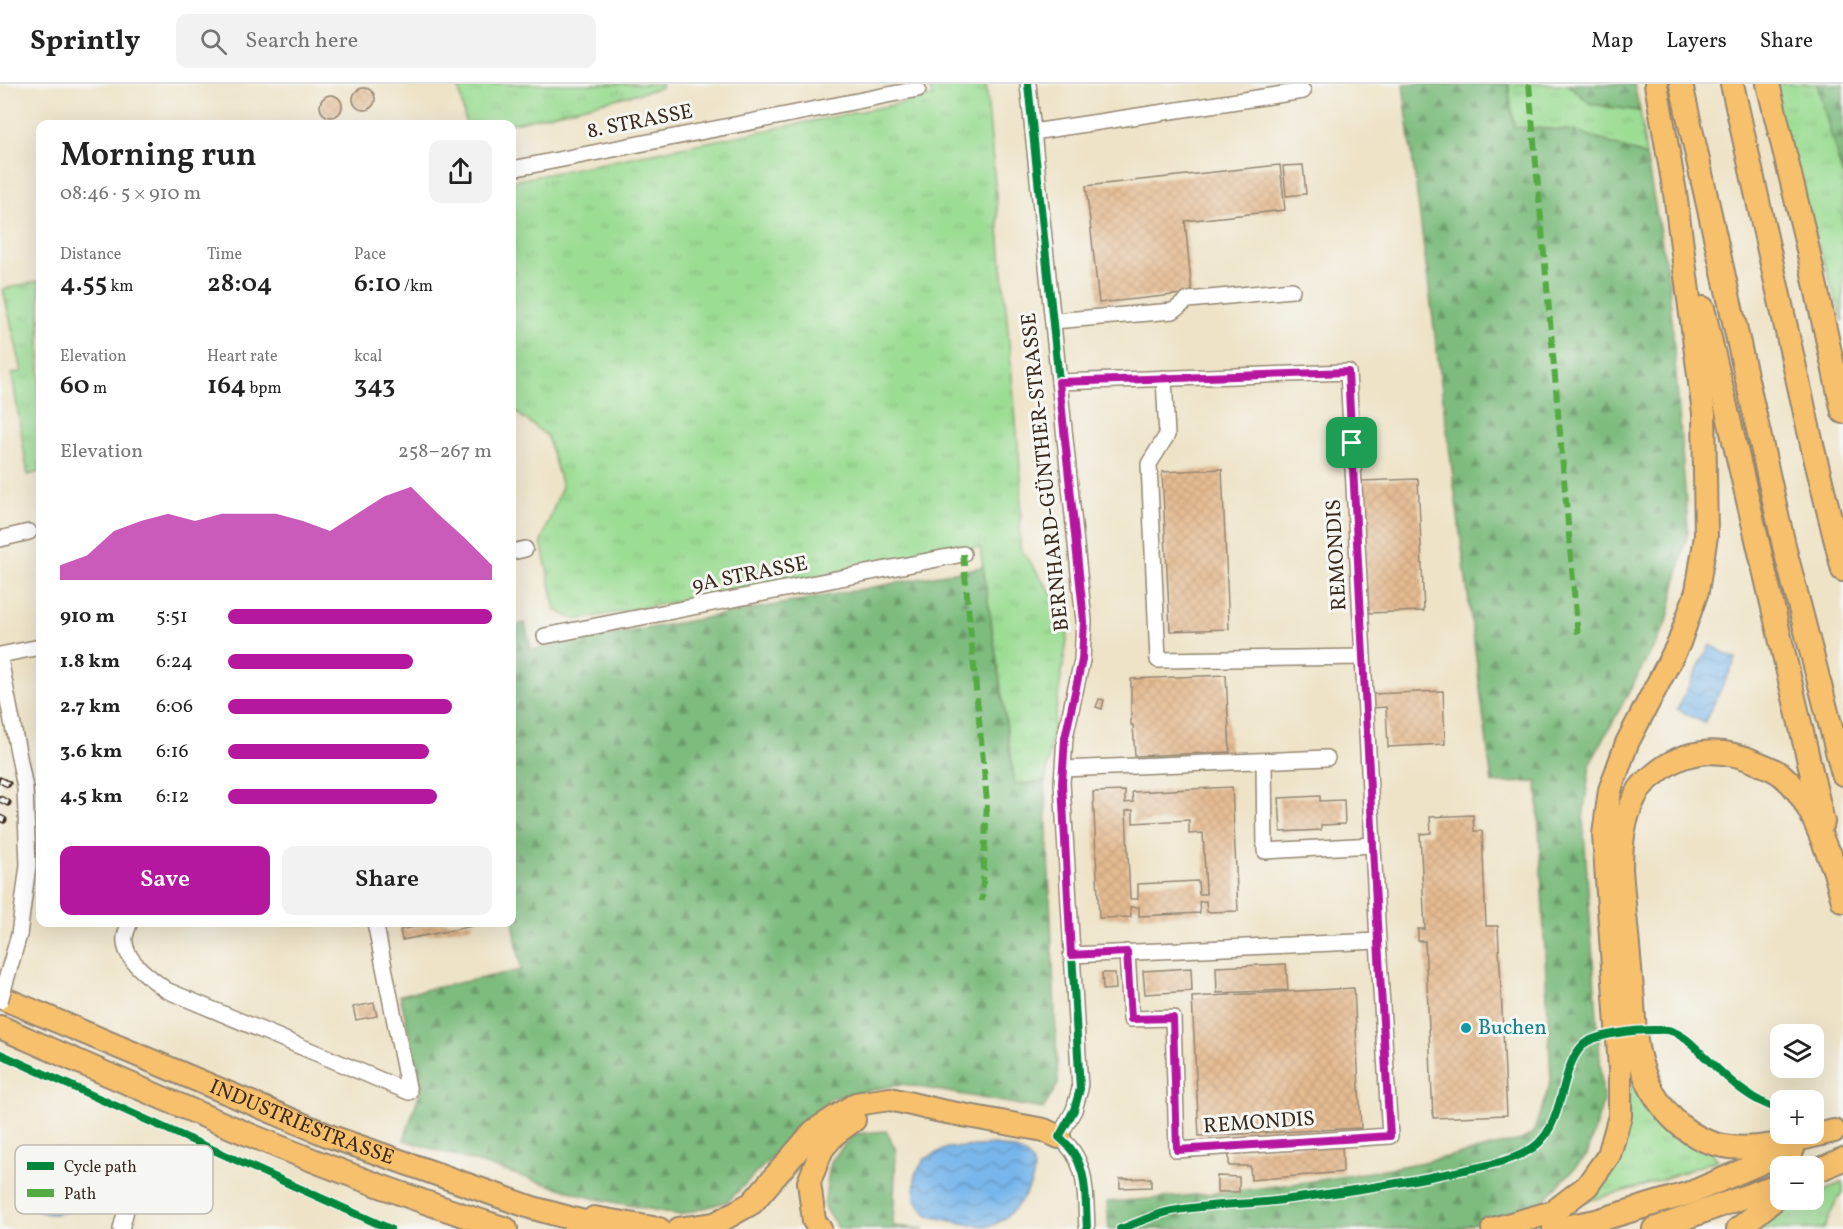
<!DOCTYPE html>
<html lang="en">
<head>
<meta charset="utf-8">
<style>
	:root { --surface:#fff; --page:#f2f2f2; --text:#222; --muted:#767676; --line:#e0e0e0; --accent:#b5179e }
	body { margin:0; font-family:Vollkorn,serif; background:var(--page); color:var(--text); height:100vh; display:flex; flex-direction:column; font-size:22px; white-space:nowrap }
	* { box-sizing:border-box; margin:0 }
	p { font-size:20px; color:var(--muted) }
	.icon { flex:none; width:33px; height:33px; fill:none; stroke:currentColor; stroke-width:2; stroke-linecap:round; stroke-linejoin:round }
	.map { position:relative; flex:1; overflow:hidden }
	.panel { position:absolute; left:36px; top:36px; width:480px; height:807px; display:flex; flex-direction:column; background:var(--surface); border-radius:12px; box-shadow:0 6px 24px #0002 }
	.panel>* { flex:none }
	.buttons { position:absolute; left:1770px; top:940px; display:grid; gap:12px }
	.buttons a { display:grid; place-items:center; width:54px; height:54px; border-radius:12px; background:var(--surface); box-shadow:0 6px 24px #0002; font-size:30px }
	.pin { position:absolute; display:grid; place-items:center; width:51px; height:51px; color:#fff; margin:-26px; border-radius:12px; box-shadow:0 3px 9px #0006 }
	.round { display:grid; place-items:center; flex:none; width:63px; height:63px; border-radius:12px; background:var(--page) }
	.head { display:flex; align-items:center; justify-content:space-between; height:102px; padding:0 24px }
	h1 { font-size:33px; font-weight:600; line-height:45px }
	.figures { display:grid; grid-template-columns:repeat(3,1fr); gap:9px; height:102px; padding:6px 24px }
	.figures div { display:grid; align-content:center }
	.figures b { font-size:26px; font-weight:600 }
	.figures small { font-size:16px; font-weight:400 }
	.figures p { font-size:16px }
	.chart { height:168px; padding:12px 24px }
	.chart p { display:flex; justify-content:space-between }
	.chart svg { width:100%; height:108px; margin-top:6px; fill:var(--accent); opacity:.7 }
	.cta { display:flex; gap:12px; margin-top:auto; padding:12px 24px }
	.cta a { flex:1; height:69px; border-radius:12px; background:var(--accent); color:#fff; font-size:24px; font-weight:600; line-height:69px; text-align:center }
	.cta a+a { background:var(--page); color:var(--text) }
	ul { padding:0 24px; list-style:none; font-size:20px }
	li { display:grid; grid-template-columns:96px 72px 1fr; align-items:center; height:45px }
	li i { height:15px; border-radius:8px; background:var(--accent) }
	header { display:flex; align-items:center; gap:36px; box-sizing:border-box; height:84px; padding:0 30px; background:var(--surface); border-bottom:2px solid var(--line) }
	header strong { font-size:28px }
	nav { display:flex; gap:33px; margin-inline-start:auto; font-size:21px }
	.search { width:420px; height:54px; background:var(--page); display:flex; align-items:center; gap:15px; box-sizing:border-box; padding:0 21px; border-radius:12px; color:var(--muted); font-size:22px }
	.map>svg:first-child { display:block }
	.grass { fill:url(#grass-tufts); stroke:#6c8459; stroke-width:1.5 }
	.forest { fill:url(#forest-firs); stroke:#5c734e; stroke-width:1.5 }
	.water { fill:url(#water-waves); stroke:#597084; stroke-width:1.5 }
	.building { fill:url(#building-cross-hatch); fill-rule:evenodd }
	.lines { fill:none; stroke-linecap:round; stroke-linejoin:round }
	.minor-casing { stroke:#948672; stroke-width:18 }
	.highway-casing { stroke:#948672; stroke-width:26 }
	.minor { stroke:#fff; stroke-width:15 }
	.highway { stroke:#f7c06c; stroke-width:22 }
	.rail-casing { stroke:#3b2a1e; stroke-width:7 }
	.rail { stroke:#f6f6f2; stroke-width:4.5; stroke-dasharray:14; stroke-linecap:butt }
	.minor-bridge-casing { stroke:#948672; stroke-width:18; stroke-linecap:butt }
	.minor-bridge { stroke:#fff; stroke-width:15 }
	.quiet { stroke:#55ab43; stroke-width:6; stroke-dasharray:12 6; stroke-linecap:butt }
	.cycleway-casing { stroke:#f6f6f2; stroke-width:11 }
	.cycleway { stroke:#00873e; stroke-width:8 }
	.route-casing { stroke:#fff; stroke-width:12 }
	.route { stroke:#b5179e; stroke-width:8 }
	.culture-dot { fill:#0f9aa8; stroke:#f6f6f2; stroke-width:2 }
	.labels { text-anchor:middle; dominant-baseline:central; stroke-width:6; stroke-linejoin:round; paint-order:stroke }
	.street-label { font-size:21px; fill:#3b2a1e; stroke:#f6f6f2 }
	.culture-label { font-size:21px; fill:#0d838f; stroke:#f6f6f2; text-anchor:start }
	.key { fill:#f6f6f2; stroke:#beb9b2; stroke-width:1.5 }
	.key-label { font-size:16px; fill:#3b2a1e }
</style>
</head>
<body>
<header>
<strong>Sprintly</strong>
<div class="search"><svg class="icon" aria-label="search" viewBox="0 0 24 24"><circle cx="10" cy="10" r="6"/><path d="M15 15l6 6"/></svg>Search here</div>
<nav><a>Map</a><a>Layers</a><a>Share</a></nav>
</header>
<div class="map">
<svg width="1843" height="1145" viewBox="0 0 1843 1145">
	<defs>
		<pattern id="grass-tufts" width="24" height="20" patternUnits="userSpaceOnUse" patternTransform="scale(1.5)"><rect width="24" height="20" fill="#9cdd94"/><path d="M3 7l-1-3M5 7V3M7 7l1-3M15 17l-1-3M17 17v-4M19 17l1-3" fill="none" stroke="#87be7f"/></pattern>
		<pattern id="forest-firs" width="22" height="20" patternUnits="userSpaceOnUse" patternTransform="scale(1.5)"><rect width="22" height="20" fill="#7dbc7e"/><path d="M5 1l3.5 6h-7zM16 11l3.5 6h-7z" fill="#689967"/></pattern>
		<pattern id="water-waves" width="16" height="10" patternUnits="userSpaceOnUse" patternTransform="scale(1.5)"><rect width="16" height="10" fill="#77b6eb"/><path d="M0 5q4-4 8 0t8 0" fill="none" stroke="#6394be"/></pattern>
		<pattern id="building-cross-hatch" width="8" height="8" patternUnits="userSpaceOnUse" patternTransform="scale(1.5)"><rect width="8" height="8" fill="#e5bb91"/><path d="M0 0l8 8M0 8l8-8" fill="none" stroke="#c5a17d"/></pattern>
	</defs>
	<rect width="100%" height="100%" fill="#f6f6f2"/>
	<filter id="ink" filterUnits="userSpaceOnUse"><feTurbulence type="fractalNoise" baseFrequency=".0167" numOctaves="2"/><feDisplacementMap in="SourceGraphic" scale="12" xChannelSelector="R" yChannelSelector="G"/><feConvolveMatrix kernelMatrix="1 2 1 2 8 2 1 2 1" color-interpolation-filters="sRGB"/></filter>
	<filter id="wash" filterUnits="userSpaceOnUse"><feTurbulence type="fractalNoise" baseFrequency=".008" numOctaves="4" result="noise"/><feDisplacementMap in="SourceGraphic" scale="24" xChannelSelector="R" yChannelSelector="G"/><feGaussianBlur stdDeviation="1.35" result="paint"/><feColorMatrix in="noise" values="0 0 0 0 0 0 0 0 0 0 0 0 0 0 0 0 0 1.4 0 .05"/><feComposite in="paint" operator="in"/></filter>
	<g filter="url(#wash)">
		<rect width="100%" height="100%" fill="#eee3c7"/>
		<g class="grass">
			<path d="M458,0h203v4l-151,36h-44z"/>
			<path d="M930,0h56l35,394 -1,70 50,72 -25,161 -30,4 -35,-238 -405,73 -19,-10 -15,-68 21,-56 -15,-50 -35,-27v-228l420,-84z"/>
			<path d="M1508,0h60l23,20 49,7 6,45 -70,-25 -62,-4z"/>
			<path d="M1768,0h49l26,93v145z"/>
			<path d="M40,197v191l-12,3 -16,-101 10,-3 -19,-82z"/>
			<path d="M1631,971l87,105 -75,26 -63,17 42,-65 9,-51z"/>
			<path d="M1843,1098v11l-6,6 -13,30h-65c16,-11 34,-29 55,-29v-4z"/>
		</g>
		<g class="forest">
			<path d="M1403,0h105l6,43 62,4 70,25 23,127 19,247 -21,92 -77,142 -7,55 20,283 -16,53 -43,45 -86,29h-349l-2,-27c144,-9 274,-27 414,-62l12,-6 18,-53 -14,-299 -45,1z"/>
			<path d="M1568,0h66l6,27 -49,-7z"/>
			<path d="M1817,0h26v93z"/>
			<path d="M983,483l32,218 30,-4 13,303 -15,25 -141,-25 -71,14 -103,103 -48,14 -88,-17 -188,-58 18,-54 -22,-91 121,-25 -9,-55v-288l13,-4 6,27z"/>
			<path d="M886,1047l10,19 -3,76 33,3h-87l-15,-22 6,-44 23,-29z"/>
		</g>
		<g class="water">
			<path d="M1710,561l26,14 -32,64 -27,-14z"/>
			<path d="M995,1061c12,3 31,5 37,17 10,20 -24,61 -43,64 -9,2 -49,-8 -61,-10l-13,-17v-25l10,-15 22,-11z"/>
			<circle cx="52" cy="1097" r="33"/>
		</g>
		<g id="blocks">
			<g class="building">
				<circle cx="364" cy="15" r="11"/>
				<circle cx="331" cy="22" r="11"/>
				<path d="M1280,81l5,45 -100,11 7,72 -93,10 -13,-117z"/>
				<path d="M1303,81l3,29 -20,2 -3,-30z"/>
				<path d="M1222,385l7,160 -59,2 -8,-159z"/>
				<path d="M1418,395l6,132 -57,2 -6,-132z"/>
				<path d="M1226,591l4,77 -95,4 -2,-31h-2v-46z"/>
				<path d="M1443,607l2,53 -57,3 -2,-40 -14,1 -1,-14z"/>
				<path d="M1099,615l5,1 -2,9 -6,-2z"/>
				<path d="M1232,703l6,124 -31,1 -1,-11 -7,1 1,11 -61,3v-9h-9l1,10 -32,1 -6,-126 32,-1v12l8,-1 -1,-10zM1133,726v13l56,-3v14l14,-1 3,61h-7l-1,-13 -60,3v15h-8l-4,-88z"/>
				<path d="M1320,712v5l24,-1 1,24 -24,1v5l-40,2 -2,-34z"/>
				<path d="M1473,731l1,16h8l4,95h12l9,189 -74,3 -8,-177h-7v-12h7l-5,-95 11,-1 -1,-16z"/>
				<path d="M440,838h33v4l-71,14 -2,-10z"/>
				<path d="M1286,880l2,26 -71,3 -1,-26z"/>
				<path d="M1191,884l1,23 -47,3 -2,-23z"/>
				<path d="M1102,889h13l1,16 -13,1z"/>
				<path d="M1354,904l7,140 -162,8 -7,-139z"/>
				<path d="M374,919l3,13 -21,4 -3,-13z"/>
				<path d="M1342,1059l1,29 -92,8 -1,-14h-21v-15z"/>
				<path d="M1217,1092l22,1v15h-22z"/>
				<path d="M1151,1094v9l-31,1v-9z"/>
			</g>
		</g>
	</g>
	<g filter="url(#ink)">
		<use href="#blocks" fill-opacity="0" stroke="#948672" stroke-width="1.5"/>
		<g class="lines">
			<defs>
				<g id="minor">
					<path d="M1028,0l56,537 -2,39 -17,77 -3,46 18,306 -6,21 -15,27c30,23 26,58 28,92"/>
					<path d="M1033,48l270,-41"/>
					<path d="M512,85l406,-80"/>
					<path d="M1053,237l120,-10 15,-11 104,-10"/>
					<path d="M1164,294l3,57 -18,29 9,196 205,-3"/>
					<path d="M1059,298l289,-10 30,569 12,195 -213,14 -4,-132 -42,1 -4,-67"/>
					<path d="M0,455l29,-7"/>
					<path d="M512,468l13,-3"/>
					<path d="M545,552l418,-82"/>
					<path d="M0,571l40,-8"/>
					<path d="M0,575l25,129 3,77 -9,70"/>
					<path d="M1264,677l1,90 108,-6"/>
					<path d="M1063,685l264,-11"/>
					<path d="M130,838c-2,5 -4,10 -5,15 -3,23 26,41 41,53l243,102 -34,-170"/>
					<path d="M1071,871l307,-14"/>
					<path d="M121,1145l8,-30"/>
				</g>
				<g id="highway">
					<path d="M1681,0l104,466 58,224"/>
					<path d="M1732,0l81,365 30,121"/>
					<path d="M1768,0l36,148 39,180"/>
					<path d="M1703,224l120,514"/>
					<path d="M1830,770l13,47"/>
					<path d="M1834,785c-12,-29 -25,-72 -50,-92 -6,-6 -16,-10 -24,-13 -36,-17 -75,-17 -106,11 -7,5 -14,12 -18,20 -13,24 -15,49 -15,75 3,37 7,73 10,110 3,23 2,49 7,72 10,47 43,89 92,95 34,4 72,-9 104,-16"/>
					<path id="s1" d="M0,913l332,140 201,71 77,21"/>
					<path d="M0,943c166,73 333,148 506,202"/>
					<path d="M1814,1088l29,-13"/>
					<path d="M594,1134l65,11"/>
					<path d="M679,1145l36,-5 37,-21 62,-72 42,-27 34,-5 51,12 103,19 15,7"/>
					<path d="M820,1145l-6,-8 -5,-39 13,-33 13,-15 19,-14"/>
					<path d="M1493,1145l60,-17 34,-26 22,-31 11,-39v-47l-16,-234 6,-45 17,-47 52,-100 18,-52 9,-55 -2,-123 -29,-220 -19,-109"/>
					<path d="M1554,1145l42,-8 97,-29 100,-43"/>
					<path d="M1654,1145l126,-45"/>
					<path d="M1738,1145l42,-34"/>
				</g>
			</defs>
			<use href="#minor" class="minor-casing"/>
			<use href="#highway" class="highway-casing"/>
			<use href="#minor" class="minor"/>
			<use href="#highway" class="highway"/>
			<defs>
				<g id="rail">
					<path d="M0,696l8,4"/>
					<path d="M0,715l8,4"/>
					<path d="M0,734l4,2"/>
				</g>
			</defs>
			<use href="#rail" class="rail-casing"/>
			<use href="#rail" class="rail"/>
			<defs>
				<path id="minor-bridge" d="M0,917l19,-66"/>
			</defs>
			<use href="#minor-bridge" class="minor-bridge-casing"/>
			<use href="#minor-bridge" class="minor-bridge"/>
			<g class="quiet">
				<path d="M1529,0l49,553"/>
				<path d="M963,470l24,248 -5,99"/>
			</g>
			<defs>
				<g id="cycleway">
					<path d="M1028,0l56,537 -2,39 -17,77 -3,46 18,306 -6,21 -15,27c30,23 26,58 28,92"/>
					<path d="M0,970l390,175"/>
					<path d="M1120,1145c15,-5 31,-13 47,-17 35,-8 72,-7 108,-11 55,-7 111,-15 165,-26 27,-6 60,-10 84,-22 44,-20 32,-82 59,-108 10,-11 54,-15 70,-15 5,0 13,-1 18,1 13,4 23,15 32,24 23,22 46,46 77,54"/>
				</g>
			</defs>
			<use href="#cycleway" class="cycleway-casing"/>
			<use href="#cycleway" class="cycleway"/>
		</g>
	</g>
	<g class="lines" filter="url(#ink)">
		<defs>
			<path id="route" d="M1348,288l30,569 12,195 -213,14 -4,-132 -42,1 -4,-67 -56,3 -9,-172 3,-45 17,-78 2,-39 -25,-239z"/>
		</defs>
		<use href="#route" class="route-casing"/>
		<use href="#route" class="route"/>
	</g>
	<circle class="culture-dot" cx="1466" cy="944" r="6"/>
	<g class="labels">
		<g class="street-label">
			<text transform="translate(640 38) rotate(-11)">8. STRASSE</text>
			<text transform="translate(1046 388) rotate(-96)">BERNHARD-GÜNTHER-STRASSE</text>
			<text transform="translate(1337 471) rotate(-93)">REMONDIS</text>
			<text transform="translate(750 491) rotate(-11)">9A STRASSE</text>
			<text stroke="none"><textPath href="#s1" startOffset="327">INDUSTRIESTRASSE</textPath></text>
			<text transform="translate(1259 1039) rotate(-4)">REMONDIS</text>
		</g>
		<g class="culture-label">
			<text x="1478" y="944">Buchen</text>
		</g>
	</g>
	<rect x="15" y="1061" width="198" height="69" rx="9" class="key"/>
	<rect x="27" y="1078" width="27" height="8" fill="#00873e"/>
	<rect x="27" y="1105" width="27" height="8" fill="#55ab43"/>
	<g class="key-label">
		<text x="64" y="1088">Cycle path</text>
		<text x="64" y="1115">Path</text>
	</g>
</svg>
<div class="buttons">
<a><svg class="icon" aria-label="layers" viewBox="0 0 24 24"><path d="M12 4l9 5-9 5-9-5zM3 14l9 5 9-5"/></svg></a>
<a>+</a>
<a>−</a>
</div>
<div class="pin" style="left:1352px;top:359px;background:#1e9e55"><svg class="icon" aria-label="arrive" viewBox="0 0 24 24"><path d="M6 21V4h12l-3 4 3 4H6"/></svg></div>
<section class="panel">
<div class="head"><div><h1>Morning run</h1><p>08:46 · 5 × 910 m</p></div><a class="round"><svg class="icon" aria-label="share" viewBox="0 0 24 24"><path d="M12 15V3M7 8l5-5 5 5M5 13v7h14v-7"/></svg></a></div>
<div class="figures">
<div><p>Distance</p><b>4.55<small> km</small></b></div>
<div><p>Time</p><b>28:04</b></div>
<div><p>Pace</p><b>6:10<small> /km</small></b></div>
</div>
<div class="figures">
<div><p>Elevation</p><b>60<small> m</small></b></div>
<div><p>Heart rate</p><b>164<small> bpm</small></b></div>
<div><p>kcal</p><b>343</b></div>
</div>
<div class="chart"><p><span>Elevation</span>258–267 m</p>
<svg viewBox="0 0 160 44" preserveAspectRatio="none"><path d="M0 44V38L10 34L20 24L30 20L40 17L50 20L60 17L70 17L80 17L90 20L100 24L110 17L120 10L130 6L140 17L150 27L160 38V44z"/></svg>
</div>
<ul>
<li><b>910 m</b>5:51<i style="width:100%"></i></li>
<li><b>1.8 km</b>6:24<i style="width:70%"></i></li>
<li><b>2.7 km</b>6:06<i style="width:85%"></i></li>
<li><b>3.6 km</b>6:16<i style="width:76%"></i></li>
<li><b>4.5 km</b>6:12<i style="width:79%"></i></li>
</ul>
<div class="cta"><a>Save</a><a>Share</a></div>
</section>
</div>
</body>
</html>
